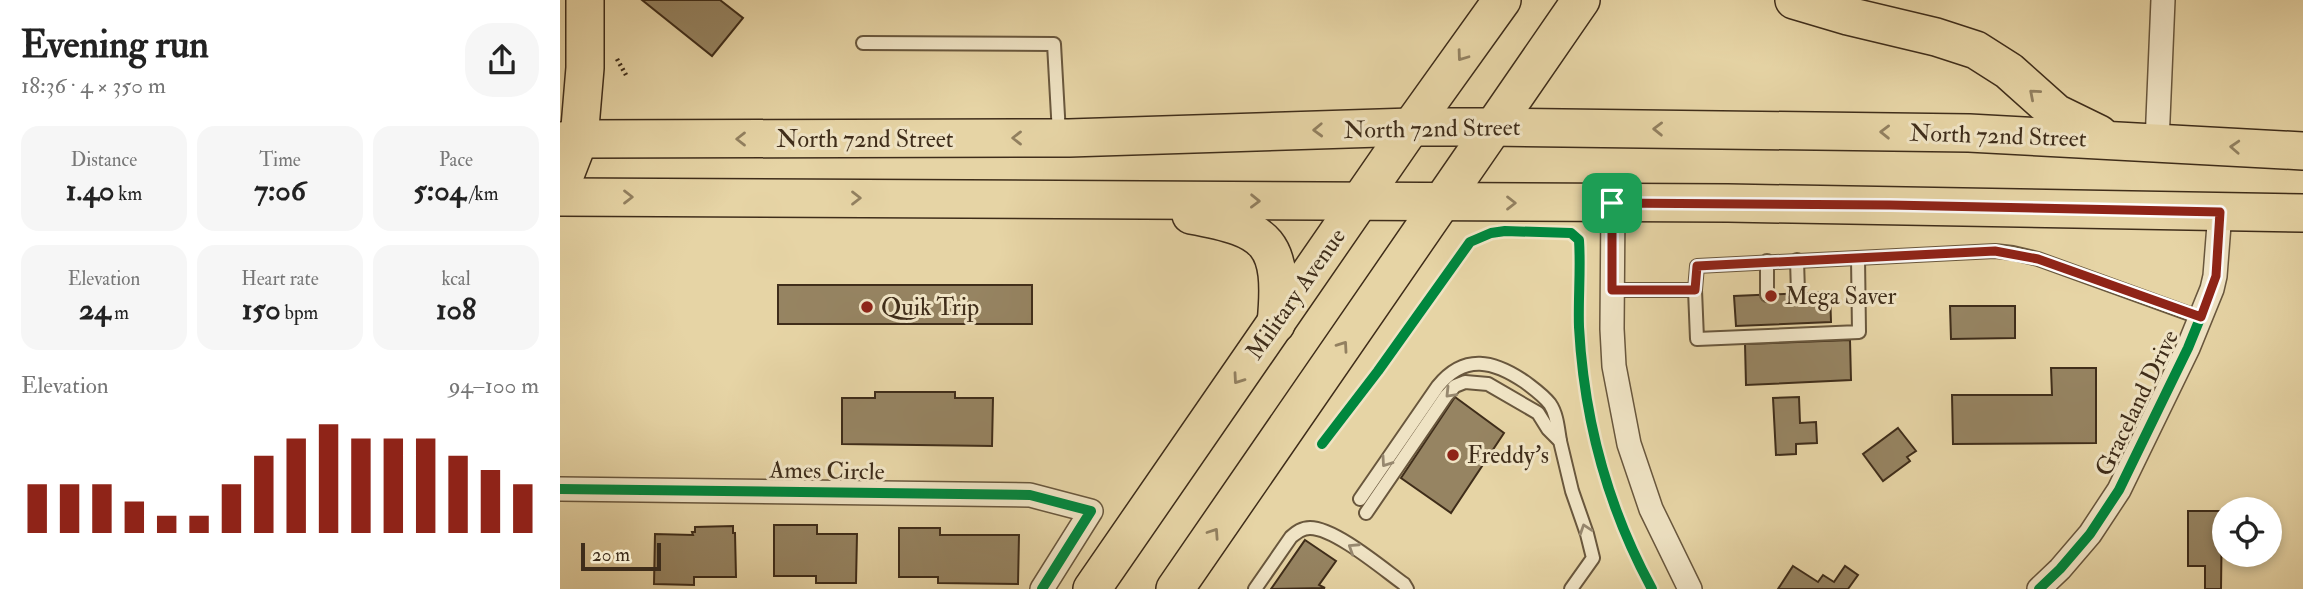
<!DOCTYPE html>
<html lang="en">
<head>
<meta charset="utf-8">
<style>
	:root { --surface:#fff; --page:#f6f6f6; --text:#222; --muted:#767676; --accent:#8f2418 }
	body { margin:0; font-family:"IM FELL Double Pica",serif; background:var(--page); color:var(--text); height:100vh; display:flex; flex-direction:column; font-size:26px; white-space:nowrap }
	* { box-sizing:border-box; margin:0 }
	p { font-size:23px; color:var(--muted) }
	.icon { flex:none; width:38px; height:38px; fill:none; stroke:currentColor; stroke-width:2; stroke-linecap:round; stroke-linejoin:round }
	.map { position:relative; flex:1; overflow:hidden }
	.side { display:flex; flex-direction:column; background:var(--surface); width:560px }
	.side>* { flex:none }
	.tools { position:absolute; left:1652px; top:497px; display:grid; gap:14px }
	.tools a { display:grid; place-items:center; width:70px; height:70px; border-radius:50%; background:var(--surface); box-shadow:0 4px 10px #0003; font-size:35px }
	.scale { position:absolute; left:21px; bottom:18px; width:80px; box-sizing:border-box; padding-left:7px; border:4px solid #3f2d1a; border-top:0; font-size:19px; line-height:24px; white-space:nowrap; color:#3f2d1a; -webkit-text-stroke:5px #efe3c4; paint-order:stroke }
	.pin { position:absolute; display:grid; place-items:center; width:60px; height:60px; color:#fff; margin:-30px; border-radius:14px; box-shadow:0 4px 10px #0006 }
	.round { display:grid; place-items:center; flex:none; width:74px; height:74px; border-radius:28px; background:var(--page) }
	.summary { display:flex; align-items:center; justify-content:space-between; height:119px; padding:0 21px }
	h1 { font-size:38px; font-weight:800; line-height:52px }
	.figures { display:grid; grid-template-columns:repeat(3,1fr); gap:10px; height:119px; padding:7px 21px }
	.figures div { display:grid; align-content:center; border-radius:18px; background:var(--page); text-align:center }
	.figures b { font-size:30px; font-weight:800 }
	.figures small { font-size:19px; font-weight:400 }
	.figures p { font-size:19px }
	.chart { height:196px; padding:14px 21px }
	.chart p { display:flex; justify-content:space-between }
	.chart svg { width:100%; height:126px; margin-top:7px; stroke:var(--accent); stroke-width:6 }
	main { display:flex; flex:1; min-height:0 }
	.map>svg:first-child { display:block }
	.building { fill:#968462; stroke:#3f2d1a; stroke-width:2 }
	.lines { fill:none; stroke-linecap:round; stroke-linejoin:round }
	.lane-casing { stroke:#69573d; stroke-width:16 }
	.street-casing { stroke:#69573d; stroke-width:26 }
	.primary-casing { stroke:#3f2d1a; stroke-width:40 }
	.path { stroke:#3f2d1a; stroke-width:4.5; stroke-dasharray:2 3.5; stroke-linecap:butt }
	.lane { stroke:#efe3c4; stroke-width:12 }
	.street { stroke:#efe3c4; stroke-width:23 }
	.primary { stroke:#e6d4a5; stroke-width:37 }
	.cycleway-casing { stroke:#efe3c4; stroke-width:15 }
	.cycleway { stroke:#00873e; stroke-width:10 }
	.oneway { stroke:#928060 }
	.oneway2 { stroke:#97886f }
	.route-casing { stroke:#fff; stroke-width:14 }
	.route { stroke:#8f2418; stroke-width:9 }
	.poi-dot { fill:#8f2418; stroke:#efe3c4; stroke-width:2.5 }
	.labels { text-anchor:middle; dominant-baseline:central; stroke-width:6; stroke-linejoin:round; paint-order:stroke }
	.street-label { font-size:24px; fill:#3f2d1a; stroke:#efe3c4 }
	.poi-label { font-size:24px; fill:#3f2d1a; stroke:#efe3c4; text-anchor:start }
</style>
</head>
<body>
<main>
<section class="side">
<div class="summary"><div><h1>Evening run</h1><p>18:36 · 4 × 350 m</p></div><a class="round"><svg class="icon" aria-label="share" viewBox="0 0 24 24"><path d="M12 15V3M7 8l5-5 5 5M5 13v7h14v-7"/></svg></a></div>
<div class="figures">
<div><p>Distance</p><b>1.40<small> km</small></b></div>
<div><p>Time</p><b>7:06</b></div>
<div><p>Pace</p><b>5:04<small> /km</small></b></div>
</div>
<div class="figures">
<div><p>Elevation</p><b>24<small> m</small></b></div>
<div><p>Heart rate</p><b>150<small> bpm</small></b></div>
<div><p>kcal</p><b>108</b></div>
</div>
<div class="chart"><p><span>Elevation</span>94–100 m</p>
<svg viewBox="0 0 160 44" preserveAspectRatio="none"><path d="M5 44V27M15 44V27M25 44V27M35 44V33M45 44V38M55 44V38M65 44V27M75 44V17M85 44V11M95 44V6M105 44V11M115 44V11M125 44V11M135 44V17M145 44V22M155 44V27"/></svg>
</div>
</section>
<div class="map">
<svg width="1743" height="589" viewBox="0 0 1743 589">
	<rect width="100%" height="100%" fill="#e6d4a5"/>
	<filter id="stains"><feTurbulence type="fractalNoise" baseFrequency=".00286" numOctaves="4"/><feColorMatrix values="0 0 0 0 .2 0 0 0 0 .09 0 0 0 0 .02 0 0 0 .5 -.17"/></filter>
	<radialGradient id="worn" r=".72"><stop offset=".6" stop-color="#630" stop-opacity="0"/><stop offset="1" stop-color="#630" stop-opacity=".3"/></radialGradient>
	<g class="building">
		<path d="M82,0h78l23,18 -31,38z"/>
		<rect x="218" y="285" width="254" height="39"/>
		<path d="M1270,292l1,30 -95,4 -2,-30z"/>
		<path d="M1390,306h65v32l-64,1z"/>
		<path d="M1290,340l1,40 -105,5 -1,-41z"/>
		<path d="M1491,368h45v75l-143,1 -1,-49h100z"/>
		<path d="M315,392h80v6h38l-1,48 -150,-2v-46h33z"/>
		<path d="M895,397l49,36 -53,80 -50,-35z"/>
		<path d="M1239,397l1,26 16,-1 1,21 -21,1v10l-20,1 -3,-57z"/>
		<path d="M1338,428l18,23 -9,6 3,4 -27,20 -20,-27z"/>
		<path d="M1628,511h34l-1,78h-16v-23h-17z"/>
		<path d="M214,525h43v9h40l-1,49h-40v-7h-42z"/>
		<path d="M173,526v7h2l1,44h-42v8l-40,-1 1,-50 38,1 -1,-3h3v-5z"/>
		<path d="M339,528h41v7h79l-1,49 -80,-1v-6h-39z"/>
		<path d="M745,540l31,21 -17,24 6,3 -54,1z"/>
		<path d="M1233,566l25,16 5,-7 11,7 11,-16 13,9 -10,14h-70z"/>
	</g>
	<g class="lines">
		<defs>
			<g id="lane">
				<path d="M303,43l191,1 5,90"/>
				<path d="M1237,260l1,33"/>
				<path d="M1207,261v34"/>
				<path d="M1052,290h83l2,-24 298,-15 18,2 25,6 163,59"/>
				<path d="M1135,290l2,49 162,-7 -1,-74"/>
				<path d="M800,499l78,-113c27,-33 56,-25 87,-4 9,7 18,13 25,22 7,10 8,25 10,37"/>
				<path d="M806,513l80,-117 9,-10 10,-4 23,2 50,29 10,16 12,12 12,50 15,43 6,24 -22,31"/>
				<path d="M695,589l36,-52c6,-5 11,-9 19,-9 25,0 73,41 94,56l3,5"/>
			</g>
			<g id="street">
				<path d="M1597,143l6,-143"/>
				<path d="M1053,203l-1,126 2,37 15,78 22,65 39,80"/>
				<path d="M0,489l470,6 61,16 -49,78"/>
				<path d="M1479,589l21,-20 30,-35 29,-44 69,-142 24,-59 3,-13 5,-64"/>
			</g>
			<g id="primary">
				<path d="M1234,0l54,16 88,21 40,13 33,21 47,42 43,21"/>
				<path d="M0,141l19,-2 490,-1 342,-11h80l478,6 334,18"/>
				<path d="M0,188l19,-49 6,-71v-68"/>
				<path d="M0,197l1168,6 575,10"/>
				<path d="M631,215c78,14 93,27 85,109"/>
				<path d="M532,589l319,-462 91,-127"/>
				<path d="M615,589l406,-589"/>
			</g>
		</defs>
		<use href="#lane" class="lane-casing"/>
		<use href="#street" class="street-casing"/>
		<use href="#primary" class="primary-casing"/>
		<path class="path" d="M57,59l9,16"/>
		<use href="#lane" class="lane"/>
		<use href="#street" class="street"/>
		<use href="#primary" class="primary"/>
		<defs>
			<g id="cycleway">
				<path d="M762,444l56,-73 92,-129 21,-9 14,-2 66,2 8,7c2,29 -1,58 0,87 5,92 29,181 73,262"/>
				<path d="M0,489l470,6 61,16 -49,78"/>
				<path d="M1479,589l21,-20 30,-35 29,-44 69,-142 24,-59 3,-13 5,-64"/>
			</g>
		</defs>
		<use href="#cycleway" class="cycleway-casing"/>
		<use href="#cycleway" class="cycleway"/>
	</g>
	<defs><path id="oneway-chevron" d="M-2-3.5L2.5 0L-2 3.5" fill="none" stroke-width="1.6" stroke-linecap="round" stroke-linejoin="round" transform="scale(1.75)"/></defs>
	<g class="oneway">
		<use href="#oneway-chevron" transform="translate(902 56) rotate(126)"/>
		<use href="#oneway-chevron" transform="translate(1474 94) rotate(-139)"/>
		<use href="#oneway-chevron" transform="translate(1098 129) rotate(-179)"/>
		<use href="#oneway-chevron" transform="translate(758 130) rotate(178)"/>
		<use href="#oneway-chevron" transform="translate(1325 132) rotate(-179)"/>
		<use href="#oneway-chevron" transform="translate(457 138) rotate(180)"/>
		<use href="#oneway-chevron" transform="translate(181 139) rotate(180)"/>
		<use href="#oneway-chevron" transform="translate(1675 147) rotate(-177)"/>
		<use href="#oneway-chevron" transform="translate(68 197)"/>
		<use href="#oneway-chevron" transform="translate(296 198)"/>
		<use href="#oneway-chevron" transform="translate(695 201) rotate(1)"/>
		<use href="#oneway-chevron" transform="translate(951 203)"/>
		<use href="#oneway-chevron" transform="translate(783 346) rotate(-55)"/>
		<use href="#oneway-chevron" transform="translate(678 379) rotate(125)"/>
		<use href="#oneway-chevron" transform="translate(654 533) rotate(-56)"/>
	</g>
	<g class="oneway2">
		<use href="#oneway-chevron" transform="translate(890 393) rotate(134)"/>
		<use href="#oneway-chevron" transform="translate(826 462) rotate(125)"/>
		<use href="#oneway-chevron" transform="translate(1025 529) rotate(-109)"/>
		<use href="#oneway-chevron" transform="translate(793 548) rotate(-147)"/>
	</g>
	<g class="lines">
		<defs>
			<path id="route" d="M1052,203l278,2 330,7 -4,64 -15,41 -163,-58 -43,-8 -298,15 -2,24h-83z"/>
		</defs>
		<use href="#route" class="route-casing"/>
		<use href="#route" class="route"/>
	</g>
	<g class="poi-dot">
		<circle cx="1211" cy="296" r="7"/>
		<circle cx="307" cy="307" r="7"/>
		<circle cx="893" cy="455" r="7"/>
	</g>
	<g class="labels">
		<g class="street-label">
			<text transform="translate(872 129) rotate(-1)">North 72nd Street</text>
			<text transform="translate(1438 136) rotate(2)">North 72nd Street</text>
			<text x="305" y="139">North 72nd Street</text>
			<text transform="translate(736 294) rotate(-55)">Military Avenue</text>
			<text transform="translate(1577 403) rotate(-64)">Graceland Drive</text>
			<text transform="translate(267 471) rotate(1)">Ames Circle</text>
		</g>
		<g class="poi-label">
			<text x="1225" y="296">Mega Saver</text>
			<text x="321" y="307">Quik Trip</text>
			<text x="907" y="455">Freddy's</text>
		</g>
	</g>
	<rect width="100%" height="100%" filter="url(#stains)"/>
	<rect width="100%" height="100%" fill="url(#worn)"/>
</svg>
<div class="tools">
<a><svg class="icon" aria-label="locate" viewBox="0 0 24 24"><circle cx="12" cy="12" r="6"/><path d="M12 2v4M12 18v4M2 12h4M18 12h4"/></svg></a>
</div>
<div class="scale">20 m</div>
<div class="pin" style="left:1052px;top:203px;background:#1e9e55"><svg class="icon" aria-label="arrive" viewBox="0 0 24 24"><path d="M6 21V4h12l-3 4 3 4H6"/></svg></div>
</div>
</main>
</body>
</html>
